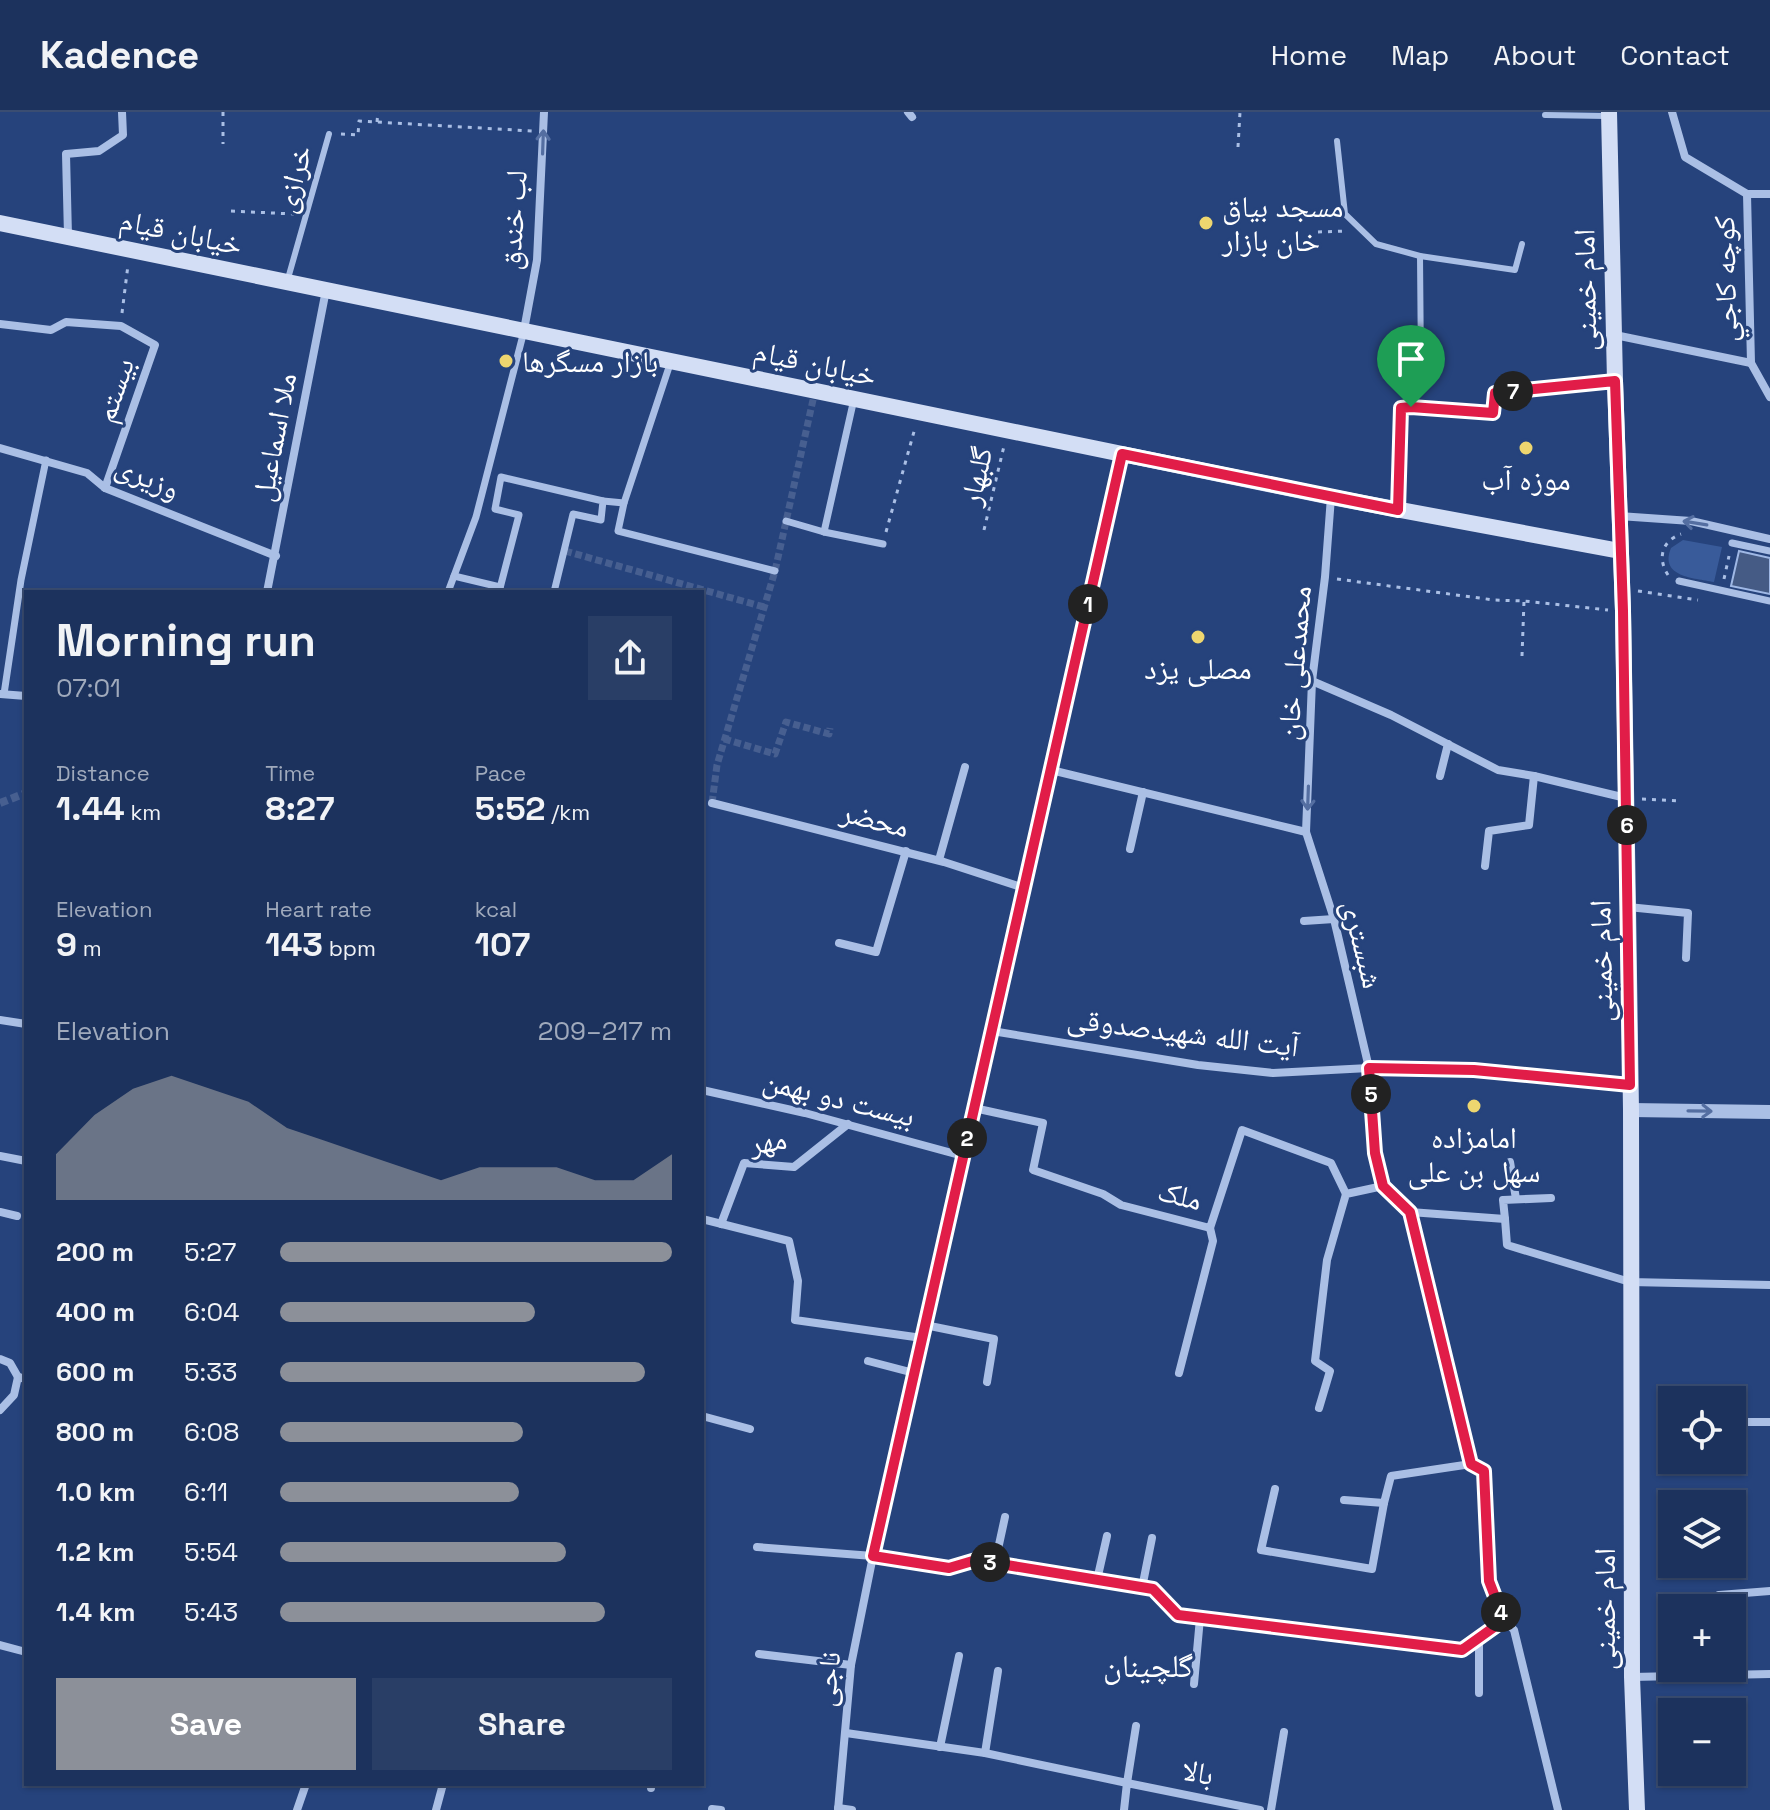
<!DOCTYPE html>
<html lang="en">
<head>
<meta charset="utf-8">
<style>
	:root { --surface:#1c325d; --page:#293e66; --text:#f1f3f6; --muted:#a0aabc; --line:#3a4d72; --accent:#8c9099 }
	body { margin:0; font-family:"Space Grotesk","Noto Naskh Arabic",sans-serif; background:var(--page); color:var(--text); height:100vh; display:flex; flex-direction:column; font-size:30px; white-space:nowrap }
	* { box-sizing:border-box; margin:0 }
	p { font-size:26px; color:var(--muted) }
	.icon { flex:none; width:44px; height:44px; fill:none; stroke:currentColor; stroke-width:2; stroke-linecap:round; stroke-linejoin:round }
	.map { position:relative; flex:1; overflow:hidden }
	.sheet { position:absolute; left:24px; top:478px; width:680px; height:1196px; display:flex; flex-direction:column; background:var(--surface); border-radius:0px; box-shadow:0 2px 6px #0004,0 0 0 2px var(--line) }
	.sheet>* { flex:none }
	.tools { position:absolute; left:1658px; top:1274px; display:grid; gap:16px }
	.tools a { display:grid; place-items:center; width:88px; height:88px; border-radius:0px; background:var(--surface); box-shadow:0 2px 6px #0004,0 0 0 2px var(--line); font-size:40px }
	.pin { position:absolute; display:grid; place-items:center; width:68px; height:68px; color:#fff; margin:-82px -34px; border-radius:50% 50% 50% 0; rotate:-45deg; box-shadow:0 0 8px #0007 }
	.pin .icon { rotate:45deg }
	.km { position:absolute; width:40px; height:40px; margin:-20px; border-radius:50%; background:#222; color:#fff; font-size:22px; line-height:40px; text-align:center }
	.round { display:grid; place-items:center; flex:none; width:84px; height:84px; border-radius:0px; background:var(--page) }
	.head { display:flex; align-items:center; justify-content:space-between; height:136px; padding:0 32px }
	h1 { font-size:44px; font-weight:600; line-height:60px }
	.figures { display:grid; grid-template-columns:repeat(3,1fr); gap:12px; height:136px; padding:8px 32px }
	.figures div { display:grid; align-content:center }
	.figures b { font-size:34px; font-weight:600 }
	.figures small { font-size:22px; font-weight:400 }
	.figures p { font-size:22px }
	.chart { height:224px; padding:16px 32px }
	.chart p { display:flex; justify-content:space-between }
	.chart svg { width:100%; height:144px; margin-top:8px; fill:var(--accent); opacity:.7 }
	.action { display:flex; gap:16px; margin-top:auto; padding:16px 32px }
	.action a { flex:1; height:92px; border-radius:0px; background:var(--accent); color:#fff; font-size:32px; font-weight:600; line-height:92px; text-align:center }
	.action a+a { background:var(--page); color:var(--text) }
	ul { padding:0 32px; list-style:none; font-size:26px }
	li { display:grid; grid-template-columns:128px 96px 1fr; align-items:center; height:60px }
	li i { height:20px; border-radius:10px; background:var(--accent) }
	header { display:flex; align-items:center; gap:48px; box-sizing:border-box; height:112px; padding:0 40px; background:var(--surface); border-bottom:2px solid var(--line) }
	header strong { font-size:38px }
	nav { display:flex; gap:44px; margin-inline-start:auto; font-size:28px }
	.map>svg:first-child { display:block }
	.green { fill:#395b9a }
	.water { fill:#455b85; stroke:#9fb8e5; stroke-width:2 }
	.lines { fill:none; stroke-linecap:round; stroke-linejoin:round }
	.pedestrian-tunnel { stroke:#475f90; stroke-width:7; stroke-dasharray:7 3.5; stroke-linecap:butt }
	.minor-tunnel { stroke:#475f90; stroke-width:8; stroke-dasharray:8 4; stroke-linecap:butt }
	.path { stroke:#aabfe5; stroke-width:3; stroke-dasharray:4 6; stroke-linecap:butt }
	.service { stroke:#aabfe5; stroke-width:6 }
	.pedestrian { stroke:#aabfe5; stroke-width:7 }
	.minor { stroke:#aabfe5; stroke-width:8 }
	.tertiary { stroke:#aabfe5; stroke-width:14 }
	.secondary { stroke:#d3def5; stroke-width:16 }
	.oneway { stroke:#546ea1 }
	.route-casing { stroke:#fff; stroke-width:16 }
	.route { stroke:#e11d48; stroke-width:10 }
	.poi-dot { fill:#eed66f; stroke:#26437c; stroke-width:3 }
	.labels { text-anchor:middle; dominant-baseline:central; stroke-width:6; stroke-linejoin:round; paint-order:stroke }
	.street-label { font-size:30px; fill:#fff; stroke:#26437c }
	.poi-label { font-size:30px; fill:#fff; stroke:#26437c }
	.neighbourhood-label { font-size:32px; fill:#fff; stroke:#26437c }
</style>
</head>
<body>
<header>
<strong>Kadence</strong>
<nav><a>Home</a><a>Map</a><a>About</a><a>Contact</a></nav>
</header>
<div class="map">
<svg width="1770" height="1698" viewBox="0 0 1770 1698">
	<rect width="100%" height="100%" fill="#26437c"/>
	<path class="green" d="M1683,428l39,7 -8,35c-20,-4 -55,-5 -43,-34z"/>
	<path class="water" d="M1739,439l31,7v36l-39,-8z"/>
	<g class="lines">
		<g class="pedestrian-tunnel">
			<path d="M565,439l199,56"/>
			<path d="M724,627l51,15 11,-32 43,12 1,-6"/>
			<path d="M712,691l5,-38 58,-194 40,-180"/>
		</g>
		<path class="minor-tunnel" d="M0,691l26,-10"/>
		<g class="path">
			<path d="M223,0v32"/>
			<path d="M377,10l1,-10"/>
			<path d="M341,22l17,1 1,-14 173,10"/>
			<path d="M1238,35l2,-35"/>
			<path d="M231,99l63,3"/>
			<path d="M1318,120l29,-1"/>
			<path d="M122,201l6,-48"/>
			<path d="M984,418l20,-84"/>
			<path d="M886,420l29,-104"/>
			<path d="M1668,463c-11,-17 -6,-34 13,-41"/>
			<path d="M1337,467l157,21 30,1 84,9"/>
			<path d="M1724,467l5,-23"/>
			<path d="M1638,479l60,9"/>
			<path d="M1522,544l2,-55"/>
			<path d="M1642,687l39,2"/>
			<path d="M1599,970l16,2"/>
		</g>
		<g class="service">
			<path d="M1545,3l61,1"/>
			<path d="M1337,29l8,73 31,30 44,12 95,14 7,-26"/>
			<path d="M287,170l42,-148"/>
			<path d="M1411,295l82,6 2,-20 120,-12"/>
			<path d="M1398,398l3,-102 10,-1 10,-37 -1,-114"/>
		</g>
		<g class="pedestrian">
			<path d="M603,389l21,2 47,-142"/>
			<path d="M624,391l-6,28 157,40"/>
			<path d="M786,409l38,11 59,12"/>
			<path d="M824,420l30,-133"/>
			<path d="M1732,431l38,8"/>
			<path d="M454,464l46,11"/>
			<path d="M1679,469l91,20"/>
			<path d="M448,480l28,-75 48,-186"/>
			<path d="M499,480l20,-77 -24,-6 6,-32 102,24 -2,19 -28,-6 -19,78"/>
			<path d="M4,582l17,-114 25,-120"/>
		</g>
		<g class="minor">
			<path d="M908,0l4,5"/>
			<path d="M1672,0l13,45 62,37h23"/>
			<path d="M1747,82l4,169 19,34"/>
			<path d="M68,124l-2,-82 33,-3 24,-16 -1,-23"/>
			<path d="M0,212l51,6 15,-8 55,4 34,19 -50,143"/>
			<path d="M524,218l13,-70 7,-148"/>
			<path d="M1615,223l136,28"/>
			<path d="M0,336l87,25 18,15 171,68"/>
			<path d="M1331,385l-6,80 -13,104 -6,151 28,87 35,149 6,85 8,33 27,26"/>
			<path d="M1619,404l72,5 79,18"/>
			<path d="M267,480l59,-302"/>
			<path d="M1312,569l79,34 107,55 36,6 92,22"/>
			<path d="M0,582l26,2"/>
			<path d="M1051,658l255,62"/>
			<path d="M1440,664l8,-32"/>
			<path d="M712,691l232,59 80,26"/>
			<path d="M1130,737l13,-57"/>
			<path d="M939,748l26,-93"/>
			<path d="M1485,754l4,-35 40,-6 5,-49"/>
			<path d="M1628,795l60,6 -2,45"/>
			<path d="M1304,809l30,-2"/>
			<path d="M839,831l37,9 30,-101"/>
			<path d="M0,908l26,4"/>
			<path d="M992,919l206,34 75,8 96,-5 105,2 113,11"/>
			<path d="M702,978l103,23 158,43"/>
			<path d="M974,996l69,15 -10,47 70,24 18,11 89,23 32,-98 89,33 15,31"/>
			<path d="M0,1044l26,5"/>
			<path d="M1510,1050l6,37"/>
			<path d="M0,1100l17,4"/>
			<path d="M1410,1100l61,252 13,7 5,110 15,39 10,10 44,180"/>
			<path d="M1410,1100l95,7 2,26 123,37 140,3"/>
			<path d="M702,1107l87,22 9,40 -3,39 127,18"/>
			<path d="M1505,1107l-2,-19 48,-2"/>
			<path d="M721,1112l23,-61 50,4 54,-43"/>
			<path d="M925,1213l69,14 -7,43"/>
			<path d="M0,1247l10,4 8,14"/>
			<path d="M868,1249l46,12"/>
			<path d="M1179,1261l34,-132 -3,-13"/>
			<path d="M1319,1296l11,-37 -15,-10 12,-101 19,-66 37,-8"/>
			<path d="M0,1298l14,-15 4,-18 8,2"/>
			<path d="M702,1304l48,13"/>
			<path d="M1744,1310h26"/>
			<path d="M1275,1377l-14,61 111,19 12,-66"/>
			<path d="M1344,1388l40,3 7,-27 80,-12"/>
			<path d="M757,1435l116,9 76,12 27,-8 177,29 25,26 284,35 42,-30"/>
			<path d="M995,1451l10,-46"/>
			<path d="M1097,1468l10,-44"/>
			<path d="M1142,1476l10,-50"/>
			<path d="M1719,1483l51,-4"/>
			<path d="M0,1533l26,7"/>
			<path d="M759,1542l92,11"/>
			<path d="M1632,1565l138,-3"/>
			<path d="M1194,1572l6,-66"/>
			<path d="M1479,1581v-55"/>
			<path d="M846,1621l139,20 142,30 9,-57"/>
			<path d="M940,1635l19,-91"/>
			<path d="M985,1641l13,-82"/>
			<path d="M651,1676v-4"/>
			<path d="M838,1696l14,2"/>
			<path d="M712,1697l9,1"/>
			<path d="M297,1698l9,-26"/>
			<path d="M436,1698l7,-26"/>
			<path d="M838,1698l13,-145 22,-109 249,-1102"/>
			<path d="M1124,1698l3,-27 133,27"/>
			<path d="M1271,1698l13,-78"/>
		</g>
		<path class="tertiary" d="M1631,998l139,2"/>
		<g class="secondary">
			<path d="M1609,0l6,269 8,230 5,296 3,203 1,567 5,133"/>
			<path d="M0,111l1331,274 289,54"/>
		</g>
	</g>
	<defs><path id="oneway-shaft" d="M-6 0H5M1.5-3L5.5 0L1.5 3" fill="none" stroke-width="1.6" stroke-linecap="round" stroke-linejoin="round" transform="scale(2)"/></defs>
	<g class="oneway">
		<use href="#oneway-shaft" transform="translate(543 30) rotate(-88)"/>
		<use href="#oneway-shaft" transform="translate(1695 411) rotate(-171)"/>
		<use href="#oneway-shaft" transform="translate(1308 686) rotate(92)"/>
		<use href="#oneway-shaft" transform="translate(1700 999) rotate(1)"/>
	</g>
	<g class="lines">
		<defs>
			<path id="route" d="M1615,269l8,230 7,474 -156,-15 -105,-2 6,85 8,33 27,26 61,252 13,7 5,110 15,39 -42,30 -284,-35 -25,-26 -177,-29 -27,8 -76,-12 249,-1102 276,56 3,-102 10,-1 82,6 2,-20z"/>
		</defs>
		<use href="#route" class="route-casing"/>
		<use href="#route" class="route"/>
	</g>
	<g class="poi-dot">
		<circle cx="1206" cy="111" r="8"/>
		<circle cx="506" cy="249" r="8"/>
		<circle cx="1526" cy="336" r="8"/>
		<circle cx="1198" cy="525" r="8"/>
		<circle cx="1474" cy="994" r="8"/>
	</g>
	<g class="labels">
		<g class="street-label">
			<text transform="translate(293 67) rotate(-74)">خرازی</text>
			<text transform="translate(513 108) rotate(-86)">لب خندق</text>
			<text transform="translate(181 120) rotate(12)">خیابان قیام</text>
			<text transform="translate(1725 167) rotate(-91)">کوچه کاجي</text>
			<text transform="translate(1585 178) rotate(-91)">امام خمینی</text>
			<text transform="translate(815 251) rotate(12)">خیابان قیام</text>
			<text transform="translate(114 278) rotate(-71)">بیستم</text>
			<text transform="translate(274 325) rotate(-79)">ملا اسماعیل</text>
			<text transform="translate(976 364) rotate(-77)">گلبهار</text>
			<text transform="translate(148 365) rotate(24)">وزیری</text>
			<text transform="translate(1294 551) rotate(-85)">محمدعلی خان</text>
			<text transform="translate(875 707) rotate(14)">محضر</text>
			<text transform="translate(1363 832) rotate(76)">شبستری</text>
			<text transform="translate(1601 849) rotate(-91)">امام خمینی</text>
			<text transform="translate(1183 920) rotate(7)">آیت الله شهیدصدوقی</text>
			<text transform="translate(839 986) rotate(14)">بیست دو بهمن</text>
			<text transform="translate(768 1029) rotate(-9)">مهر</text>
			<text transform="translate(1180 1083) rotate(14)">ملک</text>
			<text transform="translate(1604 1497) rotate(-90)">امام خمینی</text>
			<text transform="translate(827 1567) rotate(-83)">ناجی</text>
			<text transform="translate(1198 1660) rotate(11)">بالا</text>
		</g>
		<g class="poi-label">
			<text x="1222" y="94" text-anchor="start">مسجد بیاق<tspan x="1222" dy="34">خان بازار</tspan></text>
			<text x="522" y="249" text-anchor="start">بازار مسگرها</text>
			<text x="1526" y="367">موزه آب</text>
			<text x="1198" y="556">مصلی یزد</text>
			<text x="1474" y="1025">امامزاده<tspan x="1474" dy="34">سهل بن علی</tspan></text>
		</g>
		<g class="neighbourhood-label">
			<text x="1148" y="1554">گلچینان</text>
		</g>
	</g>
</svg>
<div class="tools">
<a><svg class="icon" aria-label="locate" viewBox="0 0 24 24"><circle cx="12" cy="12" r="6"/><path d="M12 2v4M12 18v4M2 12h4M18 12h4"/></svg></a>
<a><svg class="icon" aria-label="layers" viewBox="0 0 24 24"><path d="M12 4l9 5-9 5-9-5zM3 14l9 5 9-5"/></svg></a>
<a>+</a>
<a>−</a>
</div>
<div class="pin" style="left:1411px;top:295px;background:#1e9e55"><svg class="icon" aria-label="arrive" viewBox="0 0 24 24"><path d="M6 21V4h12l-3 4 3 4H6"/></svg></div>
<b class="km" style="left:1088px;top:492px">1</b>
<b class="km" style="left:967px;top:1026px">2</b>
<b class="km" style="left:990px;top:1450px">3</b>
<b class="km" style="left:1501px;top:1500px">4</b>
<b class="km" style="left:1371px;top:982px">5</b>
<b class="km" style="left:1627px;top:713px">6</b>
<b class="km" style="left:1513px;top:279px">7</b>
<section class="sheet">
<div class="head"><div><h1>Morning run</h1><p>07:01</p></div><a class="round"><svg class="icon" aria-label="share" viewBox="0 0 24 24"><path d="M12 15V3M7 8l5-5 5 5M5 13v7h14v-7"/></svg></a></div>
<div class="figures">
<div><p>Distance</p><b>1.44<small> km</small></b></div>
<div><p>Time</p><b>8:27</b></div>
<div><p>Pace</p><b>5:52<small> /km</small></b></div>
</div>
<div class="figures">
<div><p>Elevation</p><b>9<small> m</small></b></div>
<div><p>Heart rate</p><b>143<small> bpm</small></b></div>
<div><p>kcal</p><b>107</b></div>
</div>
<div class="chart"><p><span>Elevation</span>209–217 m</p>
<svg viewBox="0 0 160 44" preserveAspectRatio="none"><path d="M0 44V30L10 18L20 10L30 6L40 10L50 14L60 22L70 26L80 30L90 34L100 38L110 34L120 34L130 34L140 38L150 38L160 30V44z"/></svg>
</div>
<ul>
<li><b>200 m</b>5:27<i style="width:100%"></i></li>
<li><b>400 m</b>6:04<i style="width:65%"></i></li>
<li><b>600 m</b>5:33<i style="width:93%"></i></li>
<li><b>800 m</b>6:08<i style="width:62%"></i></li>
<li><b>1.0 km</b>6:11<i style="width:61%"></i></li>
<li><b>1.2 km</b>5:54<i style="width:73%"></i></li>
<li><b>1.4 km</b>5:43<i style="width:83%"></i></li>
</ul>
<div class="action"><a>Save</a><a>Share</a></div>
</section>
</div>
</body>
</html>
